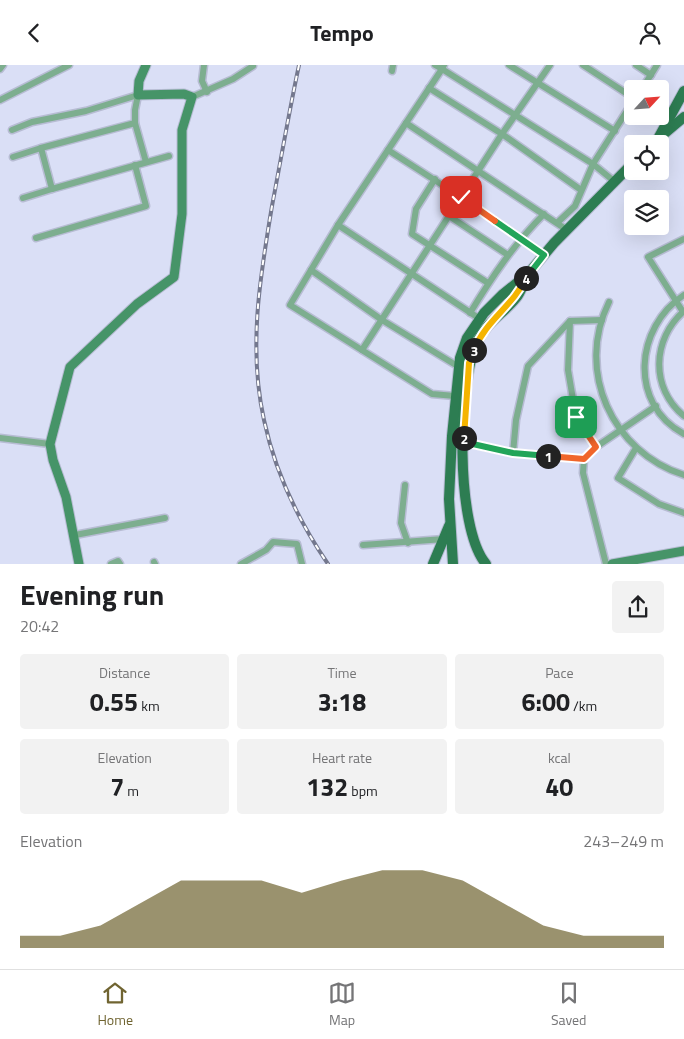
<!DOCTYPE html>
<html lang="en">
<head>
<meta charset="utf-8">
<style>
	:root { --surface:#fff; --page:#f2f2f2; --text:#202124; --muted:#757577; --line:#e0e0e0; --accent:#706431 }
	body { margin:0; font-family:"Titillium Web",sans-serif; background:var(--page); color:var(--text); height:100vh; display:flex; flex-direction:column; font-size:19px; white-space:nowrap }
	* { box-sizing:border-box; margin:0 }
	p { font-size:16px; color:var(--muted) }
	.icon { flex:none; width:28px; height:28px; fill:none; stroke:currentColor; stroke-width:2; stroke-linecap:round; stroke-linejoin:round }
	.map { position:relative; height:499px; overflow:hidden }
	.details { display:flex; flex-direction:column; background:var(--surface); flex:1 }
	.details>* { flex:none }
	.needle { width:32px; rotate:64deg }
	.buttons { position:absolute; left:624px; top:15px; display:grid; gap:10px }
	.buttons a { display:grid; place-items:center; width:45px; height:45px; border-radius:5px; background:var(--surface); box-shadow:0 5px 20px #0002; font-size:25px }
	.pin { position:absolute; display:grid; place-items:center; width:42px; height:42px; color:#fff; margin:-21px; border-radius:10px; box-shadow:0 2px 8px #0006 }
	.km { position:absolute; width:25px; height:25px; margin:-12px; border-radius:50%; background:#222; color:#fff; font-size:14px; line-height:25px; text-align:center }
	.round { display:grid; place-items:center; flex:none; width:52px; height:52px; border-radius:5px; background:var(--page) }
	.summary { display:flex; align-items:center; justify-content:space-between; height:85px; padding:0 20px }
	h1 { font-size:28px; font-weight:700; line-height:38px }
	.stats { display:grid; grid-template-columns:repeat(3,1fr); gap:8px; height:85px; padding:5px 20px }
	.stats div { display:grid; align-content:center; border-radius:5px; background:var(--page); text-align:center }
	.stats b { font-size:25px; font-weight:700 }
	.stats small { font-size:14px; font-weight:400 }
	.stats p { font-size:14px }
	.chart { height:140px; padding:10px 20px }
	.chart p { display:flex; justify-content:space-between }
	.chart svg { width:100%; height:90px; margin-top:5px; fill:var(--accent); opacity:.7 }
	header { display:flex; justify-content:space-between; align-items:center; height:65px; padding:0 20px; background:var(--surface); font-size:22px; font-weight:700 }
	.tab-bar { display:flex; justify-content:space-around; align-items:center; height:70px; border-top:1px solid var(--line); background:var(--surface); font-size:14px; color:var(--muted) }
	.tab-bar a { display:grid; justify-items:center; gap:2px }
	.tab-bar .selected { color:var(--accent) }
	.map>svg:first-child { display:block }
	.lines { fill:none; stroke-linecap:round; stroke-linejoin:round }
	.street-casing { stroke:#b7bcd3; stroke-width:9 }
	.secondary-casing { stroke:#b7bcd3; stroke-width:11 }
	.primary-casing { stroke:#b7bcd3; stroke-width:12 }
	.street { stroke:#7dae8f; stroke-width:6 }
	.secondary { stroke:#469468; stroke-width:9 }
	.primary { stroke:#2d7d52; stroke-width:10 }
	.rail-casing { stroke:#74788e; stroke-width:4 }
	.rail { stroke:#fff; stroke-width:2; stroke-dasharray:5.5; stroke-linecap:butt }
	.split-1-casing { stroke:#fff; stroke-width:10 }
	.split-2-casing { stroke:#fff; stroke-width:10 }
	.split-3-casing { stroke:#fff; stroke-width:10 }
	.split-4-casing { stroke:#fff; stroke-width:10 }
	.split-5-casing { stroke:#fff; stroke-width:10 }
	.split-6-casing { stroke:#fff; stroke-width:10 }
	.split-1 { stroke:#f0652b; stroke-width:6 }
	.split-2 { stroke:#22a559; stroke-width:6 }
	.split-3 { stroke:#f5b400; stroke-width:6 }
	.split-4 { stroke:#f5b400; stroke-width:6 }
	.split-5 { stroke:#22a559; stroke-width:6 }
	.split-6 { stroke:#f0652b; stroke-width:6 }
</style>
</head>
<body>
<header><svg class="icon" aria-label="back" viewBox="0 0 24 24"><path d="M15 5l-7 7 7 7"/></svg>Tempo<svg class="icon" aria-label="person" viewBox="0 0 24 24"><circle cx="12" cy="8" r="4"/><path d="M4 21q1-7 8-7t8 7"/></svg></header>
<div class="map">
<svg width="684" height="499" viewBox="0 0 684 499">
	<rect width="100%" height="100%" fill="#dadff6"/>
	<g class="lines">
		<defs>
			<g id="street">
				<path d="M204,0l-2,16 5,11"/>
				<path d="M435,0l7,4 2,-4"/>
				<path d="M509,0l106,66"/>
				<path d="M583,0l49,32"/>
				<path d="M636,0l15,10"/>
				<path d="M0,4l3,-4"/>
				<path d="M392,6l1,-6"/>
				<path d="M429,23l73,46 79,56"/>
				<path d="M642,24l15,-24"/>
				<path d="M192,32l41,-18 20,-13"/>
				<path d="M0,35l69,-35"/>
				<path d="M135,58l11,39"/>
				<path d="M406,58l161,107"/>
				<path d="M12,65l20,-8 54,-11 52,-16 -3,15v13l-94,25 11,41 117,-33"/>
				<path d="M388,85l73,47 83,58"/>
				<path d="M13,92l28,-9"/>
				<path d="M435,114l-19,30 -4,25 76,49"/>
				<path d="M23,133l29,-9"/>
				<path d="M449,151l59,39"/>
				<path d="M558,157l17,-16 18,-42 39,-61"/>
				<path d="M338,160l142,94"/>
				<path d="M36,173l110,-32 -11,-41"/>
				<path d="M311,205l71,50 77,47"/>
				<path d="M684,230c-49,32 -56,109 0,139"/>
				<path d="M609,237c-34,69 3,150 75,173"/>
				<path d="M684,246c-32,28 -34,77 0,105"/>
				<path d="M683,247l-35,-55 36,-18"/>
				<path d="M470,248c22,-36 44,-69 74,-99"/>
				<path d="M570,256l-2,49 8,47 20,30"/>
				<path d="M362,285l140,-216 48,-69"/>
				<path d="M455,331l-23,-2 -142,-89 48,-80 104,-156 151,95 22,18"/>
				<path d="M0,373l50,6"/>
				<path d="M463,377l50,11"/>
				<path d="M636,383l-18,30 41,26 25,9"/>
				<path d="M584,394l-71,-6 3,-33 12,-54 42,-45 32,-1"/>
				<path d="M405,420l-4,38 7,20"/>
				<path d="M75,470l90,-17"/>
				<path d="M363,480l81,-6"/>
				<path d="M154,497l1,2"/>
				<path d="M111,499l7,-3 2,3"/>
				<path d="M241,499l25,-14 7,-8 24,2 5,20"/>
				<path d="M606,499l-23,-91 1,-14 12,-12 60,-41"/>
			</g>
			<g id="secondary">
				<path d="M79,499l-13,-67 -13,-37 -3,-16 20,-77 67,-63 37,-27 8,-63v-84l10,-33 -8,-3 -46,1 1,-14 7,-16"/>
				<path d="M612,499l72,-13"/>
			</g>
			<g id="primary">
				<path d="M659,72l25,-46"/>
				<path d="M652,79l32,-27"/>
				<path d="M433,499l16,-38"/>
				<path d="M453,499l-4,-65 3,-63 8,-78 7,-20 17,-25 18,-18 26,-21 26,-31 78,-79"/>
				<path d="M486,499c-31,-36 -29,-183 -8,-224 9,-18 26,-27 38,-42 5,-6 7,-14 11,-21"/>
			</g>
		</defs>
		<use href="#street" class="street-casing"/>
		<use href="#secondary" class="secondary-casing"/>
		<use href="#primary" class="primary-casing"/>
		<use href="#street" class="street"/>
		<use href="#secondary" class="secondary"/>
		<use href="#primary" class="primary"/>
		<defs>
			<path id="rail" d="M299,0c-10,47 -18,94 -27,141 -12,71 -24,142 -8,214 11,52 34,100 64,144"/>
		</defs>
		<use href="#rail" class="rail-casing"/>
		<use href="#rail" class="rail"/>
	</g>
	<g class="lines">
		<defs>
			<path id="split-1" d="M548,391l36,3 12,-12 -20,-30"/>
			<path id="split-2" d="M464,373v4l49,11 35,3"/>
			<path id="split-3" d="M464,373l5,-75 5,-13"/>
			<path id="split-4" d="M474,285c12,-30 39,-44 52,-72"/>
			<path id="split-5" d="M495,156l49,34 -18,23"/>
			<path id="split-6" d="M461,132l34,24"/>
		</defs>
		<use href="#split-1" class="split-1-casing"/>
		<use href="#split-2" class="split-2-casing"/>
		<use href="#split-3" class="split-3-casing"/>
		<use href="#split-4" class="split-4-casing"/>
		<use href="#split-5" class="split-5-casing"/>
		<use href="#split-6" class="split-6-casing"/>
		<use href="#split-1" class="split-1"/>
		<use href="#split-2" class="split-2"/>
		<use href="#split-3" class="split-3"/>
		<use href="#split-4" class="split-4"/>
		<use href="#split-5" class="split-5"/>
		<use href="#split-6" class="split-6"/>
	</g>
</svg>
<div class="buttons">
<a><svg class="needle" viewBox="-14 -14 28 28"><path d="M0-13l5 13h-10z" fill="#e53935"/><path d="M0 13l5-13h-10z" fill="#757577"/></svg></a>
<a><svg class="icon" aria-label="locate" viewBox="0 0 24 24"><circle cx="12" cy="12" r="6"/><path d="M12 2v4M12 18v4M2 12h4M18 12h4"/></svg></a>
<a><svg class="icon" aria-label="layers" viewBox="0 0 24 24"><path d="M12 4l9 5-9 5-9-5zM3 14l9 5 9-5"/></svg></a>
</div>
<div class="pin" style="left:576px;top:352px;background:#1e9e55"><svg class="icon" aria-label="arrive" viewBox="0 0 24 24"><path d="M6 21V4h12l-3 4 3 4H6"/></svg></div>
<div class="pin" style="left:461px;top:132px;background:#d93025"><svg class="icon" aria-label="check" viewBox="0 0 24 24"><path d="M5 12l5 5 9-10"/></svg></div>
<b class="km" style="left:548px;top:391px">1</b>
<b class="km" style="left:464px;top:373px">2</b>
<b class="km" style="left:474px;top:285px">3</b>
<b class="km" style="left:526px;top:213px">4</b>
</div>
<section class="details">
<div class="summary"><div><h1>Evening run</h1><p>20:42</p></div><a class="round"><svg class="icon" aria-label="share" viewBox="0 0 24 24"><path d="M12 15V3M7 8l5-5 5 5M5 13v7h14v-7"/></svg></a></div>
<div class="stats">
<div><p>Distance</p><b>0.55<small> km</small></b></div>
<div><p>Time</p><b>3:18</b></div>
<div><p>Pace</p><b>6:00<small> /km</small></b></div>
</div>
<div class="stats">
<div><p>Elevation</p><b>7<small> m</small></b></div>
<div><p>Heart rate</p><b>132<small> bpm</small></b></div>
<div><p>kcal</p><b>40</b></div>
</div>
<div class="chart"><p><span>Elevation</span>243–249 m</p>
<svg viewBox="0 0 160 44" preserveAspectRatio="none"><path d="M0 44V38L10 38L20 33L30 22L40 11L50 11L60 11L70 17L80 11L90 6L100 6L110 11L120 22L130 33L140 38L150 38L160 38V44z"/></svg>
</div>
</section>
<nav class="tab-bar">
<a class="selected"><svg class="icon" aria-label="home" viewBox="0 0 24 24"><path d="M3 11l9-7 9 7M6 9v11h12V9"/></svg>Home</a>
<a><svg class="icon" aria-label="map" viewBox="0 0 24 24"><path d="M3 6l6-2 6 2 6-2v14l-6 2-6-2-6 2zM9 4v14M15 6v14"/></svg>Map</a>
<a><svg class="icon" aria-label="saved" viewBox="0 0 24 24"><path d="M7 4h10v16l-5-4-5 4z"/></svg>Saved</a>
</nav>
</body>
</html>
